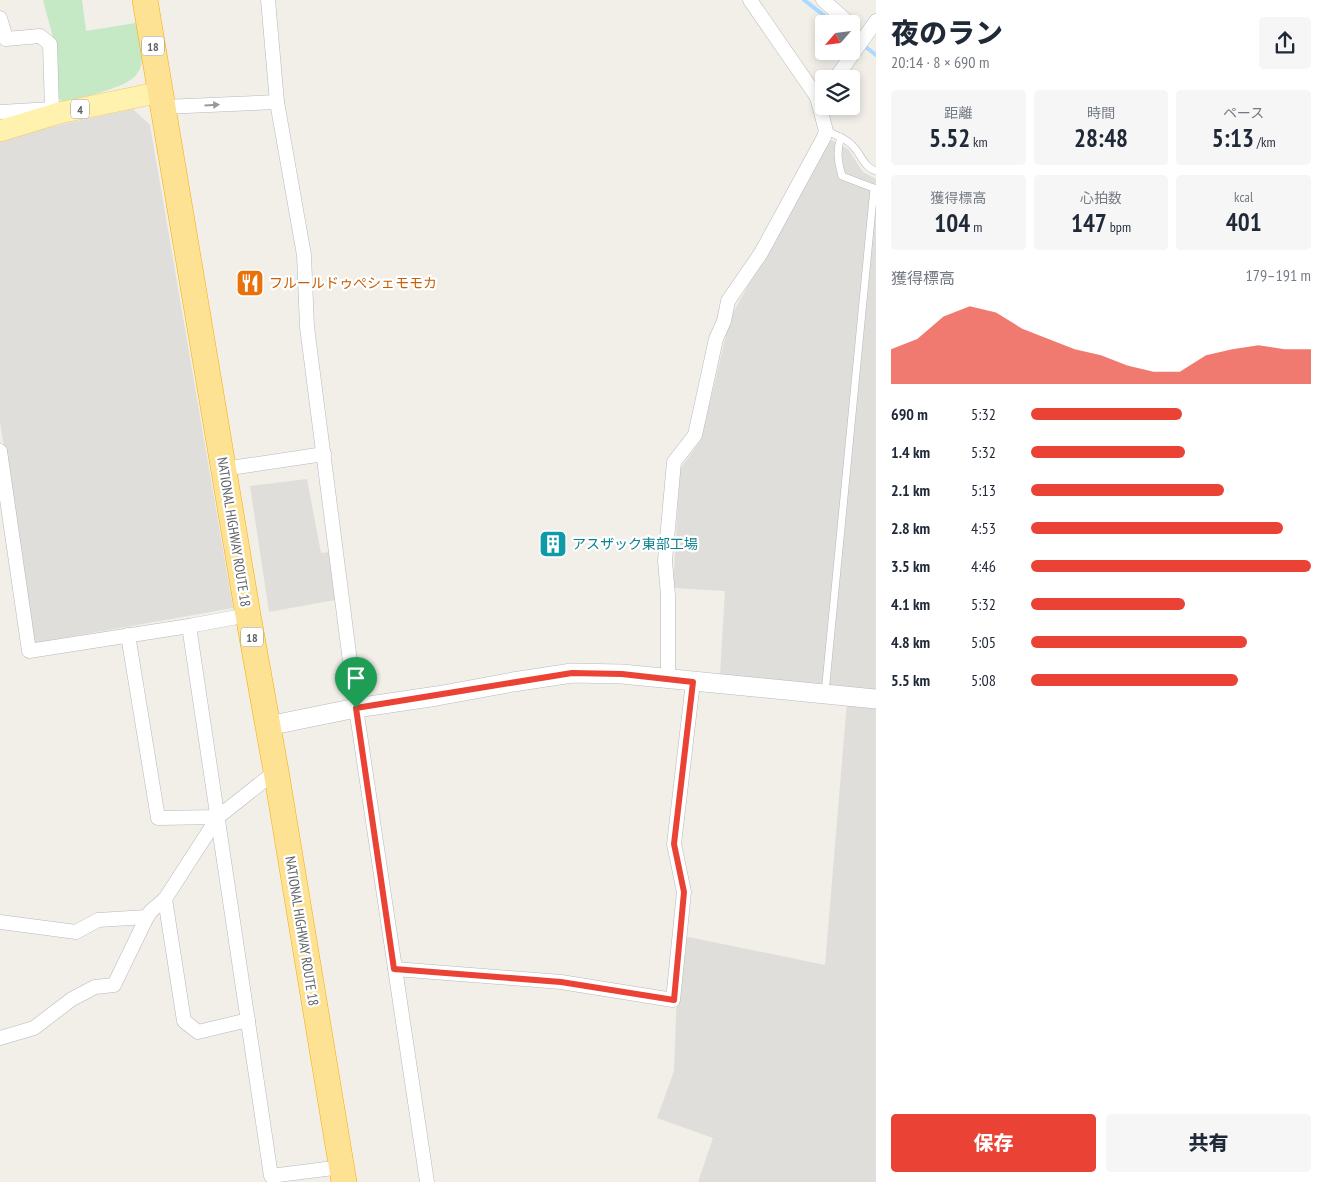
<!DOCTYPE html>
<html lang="ja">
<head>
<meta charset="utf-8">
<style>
	:root { --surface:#fff; --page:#f6f6f7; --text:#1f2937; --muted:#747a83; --accent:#ea4335 }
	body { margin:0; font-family:"PT Sans Narrow","Noto Sans JP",sans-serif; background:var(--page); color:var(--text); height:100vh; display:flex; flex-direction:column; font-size:19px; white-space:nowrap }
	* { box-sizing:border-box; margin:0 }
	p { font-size:16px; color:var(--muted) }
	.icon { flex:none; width:28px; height:28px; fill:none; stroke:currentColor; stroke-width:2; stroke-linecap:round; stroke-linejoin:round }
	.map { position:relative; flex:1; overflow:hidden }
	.sheet { display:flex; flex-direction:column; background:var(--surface); width:450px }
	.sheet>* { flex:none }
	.needle { width:32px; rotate:242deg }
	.fabs { position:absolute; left:815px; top:15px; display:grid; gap:10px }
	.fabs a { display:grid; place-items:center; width:45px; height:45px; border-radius:5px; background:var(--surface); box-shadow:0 2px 8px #0003; font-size:25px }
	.pin { position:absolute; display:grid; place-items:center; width:42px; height:42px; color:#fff; margin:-51px -21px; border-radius:50% 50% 50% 0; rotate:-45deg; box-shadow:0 0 5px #0007 }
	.pin .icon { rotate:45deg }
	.round { display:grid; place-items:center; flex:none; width:52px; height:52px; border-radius:5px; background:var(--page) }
	.headline { display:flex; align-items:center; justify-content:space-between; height:85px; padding:0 15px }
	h1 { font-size:28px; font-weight:800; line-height:38px }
	.figures { display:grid; grid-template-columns:repeat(3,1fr); gap:8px; height:85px; padding:5px 15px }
	.figures div { display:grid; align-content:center; border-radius:5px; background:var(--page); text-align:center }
	.figures b { font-size:25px; font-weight:800 }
	.figures small { font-size:14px; font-weight:400 }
	.figures p { font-size:14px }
	.chart { height:140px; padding:10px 15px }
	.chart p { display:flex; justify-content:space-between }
	.chart svg { width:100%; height:90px; margin-top:5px; fill:var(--accent); opacity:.7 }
	.cta { display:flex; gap:10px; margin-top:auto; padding:10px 15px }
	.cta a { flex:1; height:58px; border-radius:5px; background:var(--accent); color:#fff; font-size:20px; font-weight:800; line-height:58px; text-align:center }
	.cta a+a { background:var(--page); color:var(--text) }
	ul { padding:0 15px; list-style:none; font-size:16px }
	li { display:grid; grid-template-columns:80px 60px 1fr; align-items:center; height:38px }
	li i { height:12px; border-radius:6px; background:var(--accent) }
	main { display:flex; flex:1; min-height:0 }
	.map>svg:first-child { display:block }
	.industrial { fill:#e0deda }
	.green { fill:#c5e8c5 }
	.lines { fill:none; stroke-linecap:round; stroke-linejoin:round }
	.stream { stroke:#aadaff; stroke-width:4 }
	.lane-casing { stroke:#b5b8bc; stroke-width:8 }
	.street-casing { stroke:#b5b8bc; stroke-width:15 }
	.secondary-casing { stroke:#b6babf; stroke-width:20 }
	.primary-casing { stroke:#f2c960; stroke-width:22 }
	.highway-casing { stroke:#f9ab00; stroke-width:26 }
	.lane { stroke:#fff; stroke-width:7 }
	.street { stroke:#fff; stroke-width:14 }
	.secondary { stroke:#fff; stroke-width:19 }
	.primary { stroke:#fff2af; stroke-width:21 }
	.highway { stroke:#fde293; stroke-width:25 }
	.oneway { fill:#979a9d }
	.route-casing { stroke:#fff; stroke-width:10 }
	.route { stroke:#ea4335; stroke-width:6 }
	.labels { text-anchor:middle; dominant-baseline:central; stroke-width:4.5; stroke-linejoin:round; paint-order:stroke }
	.shield { fill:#fff; stroke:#8f9295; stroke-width:1 }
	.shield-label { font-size:12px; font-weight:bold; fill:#5f6368 }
	.food-label { font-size:14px; fill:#c56008; stroke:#fff; text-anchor:start }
	.street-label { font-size:14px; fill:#5f6368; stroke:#fff }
	.culture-label { font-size:14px; fill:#0d838f; stroke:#fff; text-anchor:start }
</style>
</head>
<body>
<main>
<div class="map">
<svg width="876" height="1182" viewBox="0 0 876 1182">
	<rect width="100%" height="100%" fill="#f1efe8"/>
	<g class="industrial">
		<path d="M133,109l17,16 83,483 -198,35 -35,-221v-282l63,-16z"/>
		<path d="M831,140l17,9 15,23 13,7v512l-156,-15 5,-85 -52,-3 7,-119 21,-29 29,-122 98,-175z"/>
		<path d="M307,479l14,74 8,-1 6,48 -66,12 -19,-126z"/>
		<path d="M847,701l29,3v478h-178l15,-44 -56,-20 17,-47 5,-136 146,30z"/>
	</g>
	<path class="green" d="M43,0h39l4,31 50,-8c2,12 8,32 5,43 -2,5 -5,10 -9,13 -14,10 -49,18 -67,24l-8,-6 -3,-56z"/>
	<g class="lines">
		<g class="stream">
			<path d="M804,0l31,24"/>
			<path d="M863,45l13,10"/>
		</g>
		<defs>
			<g id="lane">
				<path d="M826,131c8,3 18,7 25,13 10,9 12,23 25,27"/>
				<path d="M841,137c-5,14 -3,25 1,39l34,13"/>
				<path d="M825,693l49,-505"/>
			</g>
			<g id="street">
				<path d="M268,0l9,102 27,153 3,72 49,381 71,474"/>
				<path d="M750,0l67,97"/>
				<path d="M823,0l27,24"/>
				<path d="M0,18l6,21 34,-3 10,8 2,65"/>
				<path d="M835,79l41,-58"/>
				<path d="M163,107l114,-5"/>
				<path d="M0,112l52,-3"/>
				<path d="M0,451l29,200 160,-25 59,-11"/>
				<path d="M224,469l100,-15"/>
				<path d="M189,626l82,550 70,-9"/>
				<path d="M128,635l30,183 60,-1"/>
				<path d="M668,678v-83l-3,-34 9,-99 21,-27 21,-96 8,-18 4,-20 33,-48 63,-116 2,-6 -9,-34 7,-6"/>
				<path d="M165,899l19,122 14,11 50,-12"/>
				<path d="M0,922l76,10 22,-12 49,-3"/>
				<path d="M395,969l166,13 112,18 11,-108 -10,-48 19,-162"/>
				<path d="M0,1038l34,-10 38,-29 23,-12 19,-2 33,-68 4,-6 14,-12 53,-82 58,-46"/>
			</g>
			<path id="secondary" d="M268,726l88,-18 81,-12 76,-14 59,-9 50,1 254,25"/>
			<path id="primary" d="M0,131l59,-18 102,-21"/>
			<path id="highway" d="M145,0l103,615 28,156 68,411"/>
		</defs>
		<use href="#lane" class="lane-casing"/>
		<use href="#street" class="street-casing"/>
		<use href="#secondary" class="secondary-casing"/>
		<use href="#primary" class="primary-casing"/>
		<use href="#highway" class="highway-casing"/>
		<use href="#lane" class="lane"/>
		<use href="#street" class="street"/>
		<use href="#secondary" class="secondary"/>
		<use href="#primary" class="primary"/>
		<use href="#highway" class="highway"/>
	</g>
	<defs><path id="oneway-solid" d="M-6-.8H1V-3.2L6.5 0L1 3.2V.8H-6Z" transform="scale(1.25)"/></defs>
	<use class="oneway" href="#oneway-solid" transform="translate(212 105) rotate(-3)"/>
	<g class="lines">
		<defs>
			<path id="route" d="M572,673l50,1 71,8 -19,162 10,48 -10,108 -113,-18 -167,-13 -38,-261c72,-11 144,-24 216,-35z"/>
		</defs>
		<use href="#route" class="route-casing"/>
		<use href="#route" class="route"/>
	</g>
	<defs>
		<symbol id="restaurant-square" viewBox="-11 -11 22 22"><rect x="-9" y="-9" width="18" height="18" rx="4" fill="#e8710a" stroke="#fff"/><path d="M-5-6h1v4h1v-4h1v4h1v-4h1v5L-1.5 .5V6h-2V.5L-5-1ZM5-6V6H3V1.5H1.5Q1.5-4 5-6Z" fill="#fff"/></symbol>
		<symbol id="building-square" viewBox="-11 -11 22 22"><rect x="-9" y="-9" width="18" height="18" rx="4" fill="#0f9aa8" stroke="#fff"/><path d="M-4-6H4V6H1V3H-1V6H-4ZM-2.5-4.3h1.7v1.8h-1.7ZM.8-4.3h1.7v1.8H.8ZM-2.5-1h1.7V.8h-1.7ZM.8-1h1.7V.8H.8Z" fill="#fff"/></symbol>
	</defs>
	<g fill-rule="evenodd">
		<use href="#restaurant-square" x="234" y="267" width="32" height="32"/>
		<use href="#building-square" x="537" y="528" width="32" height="32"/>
	</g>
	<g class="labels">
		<g class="shield">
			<rect x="142" y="36.5" width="22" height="19" rx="4"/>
			<rect x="71" y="99.5" width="18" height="19" rx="4"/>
			<rect x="241" y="627.5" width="22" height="19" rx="4"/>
		</g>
		<g class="shield-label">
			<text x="153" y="46">18</text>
			<text x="80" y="109">4</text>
			<text x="252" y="637">18</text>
		</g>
		<g class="food-label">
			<text x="269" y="283">フルールドゥぺシェモモカ</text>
		</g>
		<g class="street-label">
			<text transform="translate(234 532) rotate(81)">NATIONAL HIGHWAY ROUTE 18</text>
			<text transform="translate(302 931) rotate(81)">NATIONAL HIGHWAY ROUTE 18</text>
		</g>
		<g class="culture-label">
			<text x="572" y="544">アスザック東部工場</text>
		</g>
	</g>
</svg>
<div class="fabs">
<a><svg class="needle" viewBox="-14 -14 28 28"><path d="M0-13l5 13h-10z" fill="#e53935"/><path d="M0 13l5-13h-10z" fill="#747a83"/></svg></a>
<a><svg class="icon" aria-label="layers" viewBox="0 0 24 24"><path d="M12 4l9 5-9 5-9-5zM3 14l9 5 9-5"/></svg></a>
</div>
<div class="pin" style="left:356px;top:708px;background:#1e9e55"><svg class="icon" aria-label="arrive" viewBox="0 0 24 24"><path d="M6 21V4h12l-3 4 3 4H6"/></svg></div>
</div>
<section class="sheet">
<div class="headline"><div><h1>夜のラン</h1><p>20:14 · 8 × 690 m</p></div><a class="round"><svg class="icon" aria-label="share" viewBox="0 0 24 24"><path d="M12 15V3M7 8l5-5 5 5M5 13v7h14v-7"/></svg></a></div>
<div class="figures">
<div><p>距離</p><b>5.52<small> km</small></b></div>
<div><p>時間</p><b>28:48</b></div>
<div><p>ペース</p><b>5:13<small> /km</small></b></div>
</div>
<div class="figures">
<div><p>獲得標高</p><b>104<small> m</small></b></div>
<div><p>心拍数</p><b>147<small> bpm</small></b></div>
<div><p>kcal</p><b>401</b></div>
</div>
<div class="chart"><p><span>獲得標高</span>179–191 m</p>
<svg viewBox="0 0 160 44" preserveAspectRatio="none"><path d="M0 44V27L10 22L20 11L30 6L40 9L50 17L60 22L70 27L80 30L90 35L100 38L110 38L120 30L130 27L140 25L150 27L160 27V44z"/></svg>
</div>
<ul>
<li><b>690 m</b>5:32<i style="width:54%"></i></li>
<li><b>1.4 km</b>5:32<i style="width:55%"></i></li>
<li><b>2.1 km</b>5:13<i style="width:69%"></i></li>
<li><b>2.8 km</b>4:53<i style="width:90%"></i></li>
<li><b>3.5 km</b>4:46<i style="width:100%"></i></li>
<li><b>4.1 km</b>5:32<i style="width:55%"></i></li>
<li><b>4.8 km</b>5:05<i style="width:77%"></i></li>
<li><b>5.5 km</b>5:08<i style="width:74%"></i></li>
</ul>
<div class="cta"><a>保存</a><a>共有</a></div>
</section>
</main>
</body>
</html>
